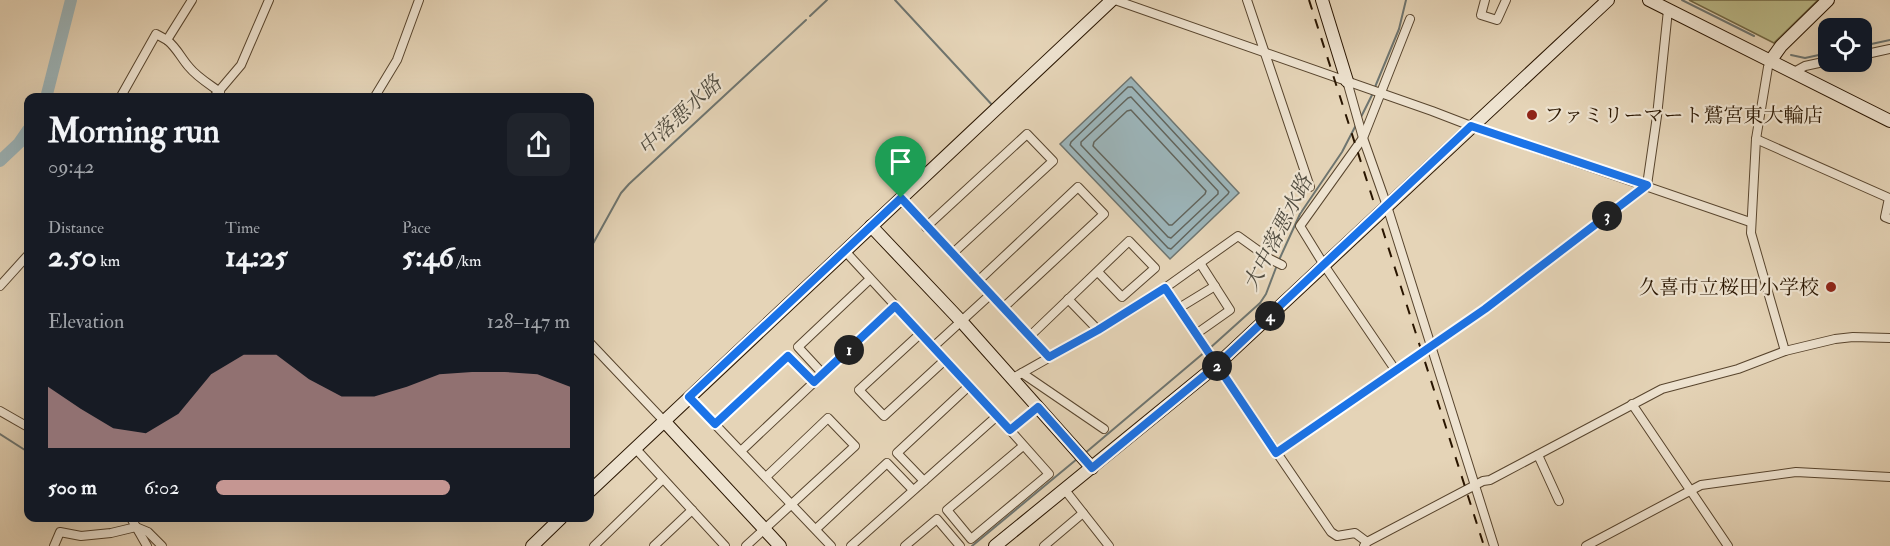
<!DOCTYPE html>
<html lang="en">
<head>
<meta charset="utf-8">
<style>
	:root { --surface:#171b24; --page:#20242c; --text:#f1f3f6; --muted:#9ea1a6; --accent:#c59692 }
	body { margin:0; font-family:"IM FELL Double Pica","Noto Serif JP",serif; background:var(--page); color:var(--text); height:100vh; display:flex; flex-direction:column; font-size:22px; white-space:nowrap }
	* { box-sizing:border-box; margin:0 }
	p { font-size:20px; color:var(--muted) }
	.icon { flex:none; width:33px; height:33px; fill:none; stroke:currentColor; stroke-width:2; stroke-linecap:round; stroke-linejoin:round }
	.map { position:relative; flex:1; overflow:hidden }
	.panel { position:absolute; left:24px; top:93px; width:570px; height:429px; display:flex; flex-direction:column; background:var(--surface); border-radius:12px; box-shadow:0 6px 24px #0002 }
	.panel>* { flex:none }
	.fabs { position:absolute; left:1818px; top:18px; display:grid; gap:12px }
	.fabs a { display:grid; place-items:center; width:54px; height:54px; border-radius:12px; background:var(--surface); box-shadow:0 6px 24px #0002; font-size:30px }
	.pin { position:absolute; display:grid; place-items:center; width:51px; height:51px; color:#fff; margin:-62px -26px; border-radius:50% 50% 50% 0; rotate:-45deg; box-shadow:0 0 6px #0007 }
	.pin .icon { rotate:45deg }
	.km { position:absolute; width:30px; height:30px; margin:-15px; border-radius:50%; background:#222; color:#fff; font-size:16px; line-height:30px; text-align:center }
	.round { display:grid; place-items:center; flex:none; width:63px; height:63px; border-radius:12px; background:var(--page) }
	.overview { display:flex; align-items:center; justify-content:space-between; height:102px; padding:0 24px }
	h1 { font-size:33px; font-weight:700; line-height:45px }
	.metrics { display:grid; grid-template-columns:repeat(3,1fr); gap:9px; height:102px; padding:6px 24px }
	.metrics div { display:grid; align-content:center }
	.metrics b { font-size:30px; font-weight:700 }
	.metrics small { font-size:16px; font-weight:400 }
	.metrics p { font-size:16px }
	.chart { height:168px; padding:12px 24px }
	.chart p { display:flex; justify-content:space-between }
	.chart svg { width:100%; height:108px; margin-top:6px; fill:var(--accent); opacity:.7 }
	ul { padding:0 24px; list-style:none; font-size:20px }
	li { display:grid; grid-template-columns:96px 72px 1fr; align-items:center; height:45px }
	li i { height:15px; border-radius:8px; background:var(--accent) }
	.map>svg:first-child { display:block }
	.green { fill:#bbbb8a; stroke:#726845; stroke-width:1.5 }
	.water { fill:#9cb5ba; stroke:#6e7570; stroke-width:1.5 }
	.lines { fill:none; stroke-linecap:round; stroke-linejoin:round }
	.shore { stroke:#62655d; stroke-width:1.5 }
	.stream { stroke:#6e7570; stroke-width:2 }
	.river { stroke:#9cb5ba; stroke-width:12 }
	.street-casing { stroke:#58452e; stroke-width:10 }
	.secondary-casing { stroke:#291500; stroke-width:14 }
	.street { stroke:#eee3d0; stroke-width:8 }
	.secondary { stroke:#eee3d0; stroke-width:12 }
	.rail { stroke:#291500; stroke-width:2; stroke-dasharray:10 10; stroke-linecap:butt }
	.route-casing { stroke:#fff; stroke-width:12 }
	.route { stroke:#1a73e8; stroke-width:8 }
	.poi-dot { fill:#8f2418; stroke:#eee3d0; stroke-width:2 }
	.labels { text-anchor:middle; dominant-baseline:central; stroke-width:4.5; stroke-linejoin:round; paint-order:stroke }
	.poi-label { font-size:20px; fill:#291500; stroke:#eee3d0; text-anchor:start }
	.water-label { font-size:21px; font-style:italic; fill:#514d41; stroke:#eee3d0 }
</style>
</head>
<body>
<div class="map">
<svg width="1890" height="546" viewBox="0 0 1890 546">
	<rect width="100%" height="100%" fill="#e5d4b7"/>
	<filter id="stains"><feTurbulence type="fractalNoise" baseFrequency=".00333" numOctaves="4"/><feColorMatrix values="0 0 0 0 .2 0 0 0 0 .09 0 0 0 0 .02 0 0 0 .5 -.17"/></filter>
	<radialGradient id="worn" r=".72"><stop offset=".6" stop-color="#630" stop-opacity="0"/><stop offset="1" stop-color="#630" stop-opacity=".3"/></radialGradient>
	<path class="green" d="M1689,0h129l-44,43z"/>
	<path class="water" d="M1131,77l108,116 -69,66 -110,-115z"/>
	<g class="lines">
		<g class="shore">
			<path d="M1128,87h4l97,105 -1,2 -57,55 -3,-1 -98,-103 1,-3z"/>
			<path d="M1131,97l87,94v3l-47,44 -3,-1 -87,-92v-3l47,-44z"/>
			<path d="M1131,110l75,81 -1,3 -33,31h-3l-76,-79 1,-4 33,-31z"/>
		</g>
		<g class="stream">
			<path d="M895,0l99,107"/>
			<path d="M1682,0l72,36"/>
			<path d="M810,16l17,-16"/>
			<path d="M1862,46l28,-6"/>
			<path d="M1791,55l14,3 23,-5"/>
			<path d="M1375,87l24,-58 7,-29"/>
			<path d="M1361,117l12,-24"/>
			<path d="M590,249l31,-56 8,-9 177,-164"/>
			<path d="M1279,260l21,-46 42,-62 14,-27"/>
			<path d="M1210,348l50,-45 6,-9 11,-29"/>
			<path d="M0,434l28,18"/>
			<path d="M1084,454l122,-103"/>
			<path d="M972,546l105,-87"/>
		</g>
		<g class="river">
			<path d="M46,98l25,-98"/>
			<path d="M0,161l19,-18 9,-13"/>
		</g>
		<defs>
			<g id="street">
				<path d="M1115,0l317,111 39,15 279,96"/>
				<path d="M1247,0l63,187"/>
				<path d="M1485,0l-4,15 16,5 9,-20"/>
				<path d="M167,40c10,8 14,18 22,27 8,10 20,17 31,25"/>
				<path d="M1862,55l28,-6"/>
				<path d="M1771,60l-3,7 -12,72 -5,94 34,118"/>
				<path d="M1794,72l11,-6 23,-5"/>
				<path d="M1347,81l16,57 24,68 107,340"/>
				<path d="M120,98l36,-64 11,6 25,-40"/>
				<path d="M213,98l28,-33 28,-65"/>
				<path d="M374,98l23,-38 22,-60"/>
				<path d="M1756,139l133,59 -4,19 5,2"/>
				<path d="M901,199l148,158"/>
				<path d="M926,227l101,-93 26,27 -101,93"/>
				<path d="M845,251l165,179 39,44 -78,65 -24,-29 76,-64"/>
				<path d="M1200,263l38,-27 32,23 12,6"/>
				<path d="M978,281l100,-94 26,27 -101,94"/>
				<path d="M0,286l28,-31"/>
				<path d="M1068,299l30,31"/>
				<path d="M1179,308l36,-22"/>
				<path d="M920,334l-61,56 25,26 61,-56"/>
				<path d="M1196,334l34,-24 -30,-47 -35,25c17,25 35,51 52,77l114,167 6,4 18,-3 12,9"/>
				<path d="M1030,336l99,-95 26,27 -33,29 -24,-25"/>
				<path d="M590,343l74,78"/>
				<path d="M933,347l58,-53"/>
				<path d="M1396,371l-72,-106 -24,-39 63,-88 47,-119"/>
				<path d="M1022,373l82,56"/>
				<path d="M823,374l-25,-27 72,-68"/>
				<path d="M1013,378l85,-48 67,-42"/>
				<path d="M689,397l142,149"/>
				<path d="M1632,404l96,142"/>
				<path d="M0,411l28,16"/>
				<path d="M715,424l73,-68 26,26"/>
				<path d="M1010,430l28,-23"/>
				<path d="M635,448l90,98"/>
				<path d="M741,451l154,-145"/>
				<path d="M1277,453l208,-144 162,-124 10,-69 11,-106"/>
				<path d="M1538,455l21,46"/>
				<path d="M924,481l-27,-28 72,-67"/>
				<path d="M1065,490l44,56"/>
				<path d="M131,518l16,28"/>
				<path d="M816,529l71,-66 26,27"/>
				<path d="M54,546l6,-14 21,4 30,-3 25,-6 12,5 14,14"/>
				<path d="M594,546l69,-67"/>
				<path d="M654,546l38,-36"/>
				<path d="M746,546l109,-100 -27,-28 -62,59"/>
				<path d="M851,546l146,-130"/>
				<path d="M905,546l32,-27 23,27"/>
				<path d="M1044,546l39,-33"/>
				<path d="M1364,546l3,-4 116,-61 7,-1 172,-91 76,-20 47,-18 50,-12 18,-2 37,1"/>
				<path d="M1586,546l115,-61 95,-13 94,5"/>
			</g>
			<g id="secondary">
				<path d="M1322,0l25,81"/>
				<path d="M1649,0l241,121"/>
				<path d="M1771,60l10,-14 47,-46"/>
				<path d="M871,226l90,95 131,147"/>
				<path d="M664,421l116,125"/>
				<path d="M590,491l522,-491"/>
				<path d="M532,546l29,-28"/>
				<path d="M995,546l222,-181 391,-365"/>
			</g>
		</defs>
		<use href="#street" class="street-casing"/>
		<use href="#secondary" class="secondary-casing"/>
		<use href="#street" class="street"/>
		<use href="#secondary" class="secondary"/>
		<path class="rail" d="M1309,0l175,546"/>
	</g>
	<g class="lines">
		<defs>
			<path id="route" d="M901,198l-212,199 26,27 73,-68 26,26 81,-76 115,124 28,-23 54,61 125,-103 59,88 209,-144 162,-124 -176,-59 -254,239 -52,-77 -67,42 -49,27 -148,-159"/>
		</defs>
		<use href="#route" class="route-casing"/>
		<use href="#route" class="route"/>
	</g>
	<g class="poi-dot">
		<circle cx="1532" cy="115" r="6"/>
		<circle cx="1831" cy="287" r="6"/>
	</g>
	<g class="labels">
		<g class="poi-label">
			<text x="1544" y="115">ファミリーマート鷲宮東大輪店</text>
			<text x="1819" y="287" text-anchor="end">久喜市立桜田小学校</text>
		</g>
		<g class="water-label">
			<text transform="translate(680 116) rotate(-43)">中落悪水路</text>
			<text transform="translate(1278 233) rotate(-63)">大中落悪水路</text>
		</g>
	</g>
	<rect width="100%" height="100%" filter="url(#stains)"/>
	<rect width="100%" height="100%" fill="url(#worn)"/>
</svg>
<div class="fabs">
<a><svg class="icon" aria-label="locate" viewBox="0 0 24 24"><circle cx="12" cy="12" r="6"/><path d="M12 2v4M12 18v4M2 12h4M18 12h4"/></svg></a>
</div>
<div class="pin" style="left:901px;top:198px;background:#1e9e55"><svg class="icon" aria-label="arrive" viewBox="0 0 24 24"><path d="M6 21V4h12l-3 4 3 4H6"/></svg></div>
<b class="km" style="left:849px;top:350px">1</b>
<b class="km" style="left:1217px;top:366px">2</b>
<b class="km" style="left:1607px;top:216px">3</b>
<b class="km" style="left:1270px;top:316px">4</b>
<section class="panel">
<div class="overview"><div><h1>Morning run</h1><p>09:42</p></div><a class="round"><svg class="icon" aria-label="share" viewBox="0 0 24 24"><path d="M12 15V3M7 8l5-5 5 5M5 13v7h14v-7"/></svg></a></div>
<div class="metrics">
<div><p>Distance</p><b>2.50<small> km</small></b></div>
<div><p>Time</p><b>14:25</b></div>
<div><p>Pace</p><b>5:46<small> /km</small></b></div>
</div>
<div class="chart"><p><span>Elevation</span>128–147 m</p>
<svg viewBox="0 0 160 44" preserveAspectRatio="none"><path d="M0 44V19L10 28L20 36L30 38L40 30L50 14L60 6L70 6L80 16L90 23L100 23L110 19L120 14L130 13L140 13L150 14L160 19V44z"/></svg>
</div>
<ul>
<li><b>500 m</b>6:02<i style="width:66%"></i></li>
</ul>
</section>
</div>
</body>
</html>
